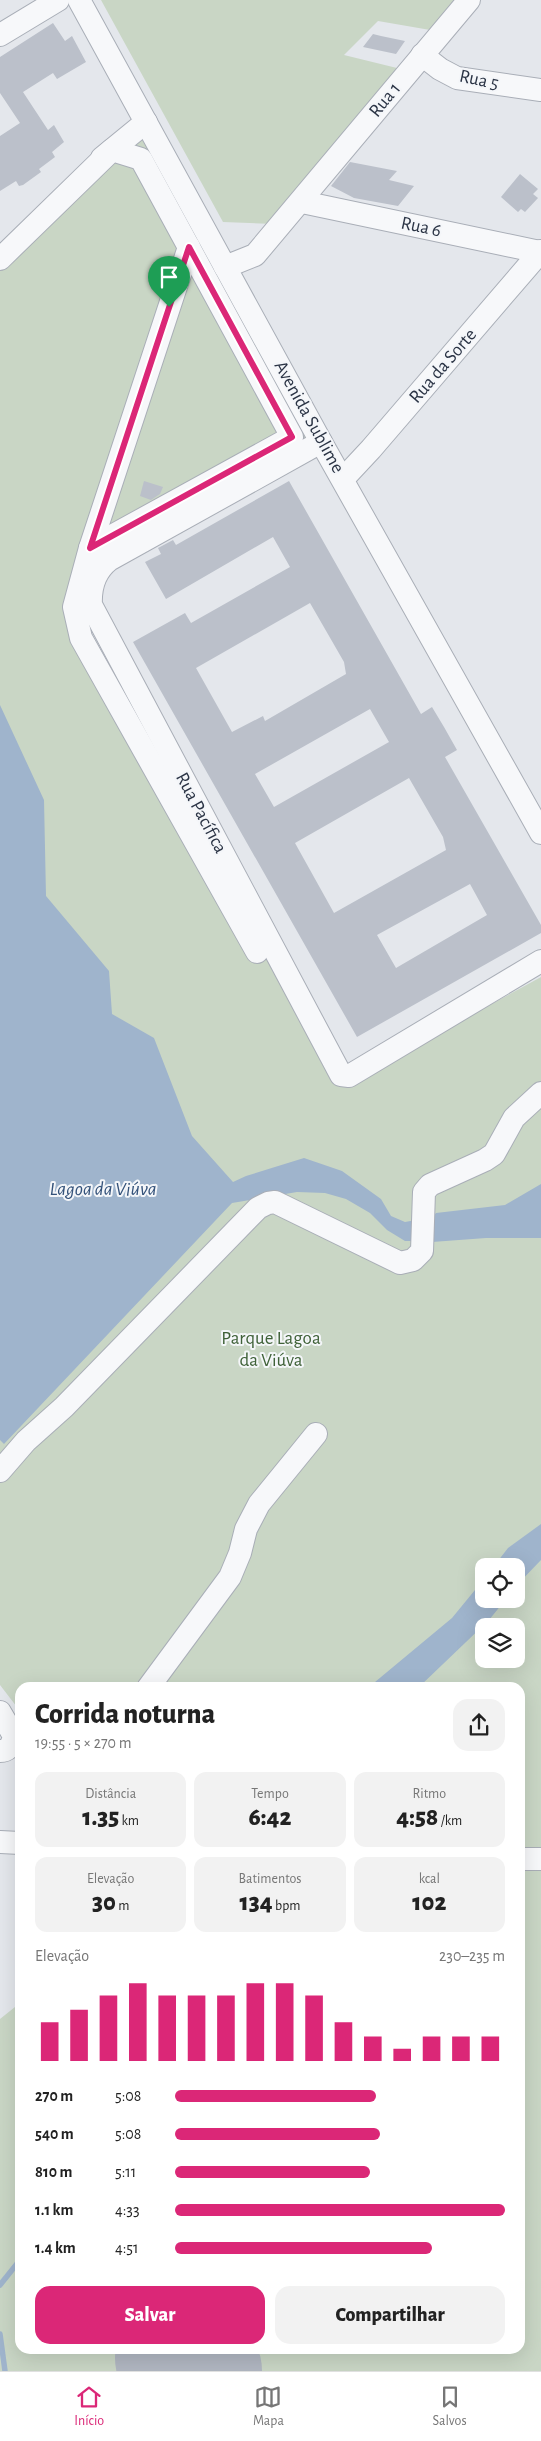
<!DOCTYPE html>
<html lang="pt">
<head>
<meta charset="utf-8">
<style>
	:root { --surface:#fff; --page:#f2f2f2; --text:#222; --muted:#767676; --line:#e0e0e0; --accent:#db2777 }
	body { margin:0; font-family:"Alegreya Sans",sans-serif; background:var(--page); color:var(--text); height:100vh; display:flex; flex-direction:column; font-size:19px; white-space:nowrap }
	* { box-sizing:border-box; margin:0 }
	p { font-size:16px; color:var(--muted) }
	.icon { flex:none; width:28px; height:28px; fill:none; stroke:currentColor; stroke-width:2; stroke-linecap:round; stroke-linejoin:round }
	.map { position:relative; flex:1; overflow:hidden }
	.panel { position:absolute; left:15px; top:1682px; width:510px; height:672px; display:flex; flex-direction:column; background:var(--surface); border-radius:15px; box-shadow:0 5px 20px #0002 }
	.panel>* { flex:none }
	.tools { position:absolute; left:475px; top:1558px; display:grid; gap:10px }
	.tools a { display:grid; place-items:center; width:50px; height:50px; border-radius:10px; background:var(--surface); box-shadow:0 5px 20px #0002; font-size:25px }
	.pin { position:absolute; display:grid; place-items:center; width:42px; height:42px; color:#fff; margin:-51px -21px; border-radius:50% 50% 50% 0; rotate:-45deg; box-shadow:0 0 5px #0007 }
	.pin .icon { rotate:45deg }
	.round { display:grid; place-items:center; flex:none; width:52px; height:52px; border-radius:15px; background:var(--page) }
	.head { display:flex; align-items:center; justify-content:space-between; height:85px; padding:0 20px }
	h1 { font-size:28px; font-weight:800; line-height:38px }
	.figures { display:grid; grid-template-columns:repeat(3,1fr); gap:8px; height:85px; padding:5px 20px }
	.figures div { display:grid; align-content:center; border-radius:12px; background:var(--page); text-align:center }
	.figures b { font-size:25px; font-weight:800 }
	.figures small { font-size:14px; font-weight:400 }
	.figures p { font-size:14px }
	.chart { height:140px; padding:10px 20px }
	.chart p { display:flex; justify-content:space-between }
	.chart svg { width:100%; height:90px; margin-top:5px; stroke:var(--accent); stroke-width:6 }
	.action { display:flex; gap:10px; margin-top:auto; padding:10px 20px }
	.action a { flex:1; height:58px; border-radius:15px; background:var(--accent); color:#fff; font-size:20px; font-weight:800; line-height:58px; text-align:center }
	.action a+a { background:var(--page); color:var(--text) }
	ul { padding:0 20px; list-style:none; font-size:16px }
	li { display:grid; grid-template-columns:80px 60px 1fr; align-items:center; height:38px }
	li i { height:12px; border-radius:6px; background:var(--accent) }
	.dock { display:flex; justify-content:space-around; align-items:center; height:70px; border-top:1px solid var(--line); background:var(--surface); font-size:14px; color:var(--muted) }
	.dock a { display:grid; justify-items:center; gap:2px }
	.dock .current { color:var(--accent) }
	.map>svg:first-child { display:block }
	.green { fill:#c9d6c5; fill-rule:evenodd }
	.water { fill:#9fb4cc }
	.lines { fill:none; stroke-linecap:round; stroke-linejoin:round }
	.stream { stroke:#9fb4cc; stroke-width:5.5 }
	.runway { stroke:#b0b6c1; stroke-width:126 }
	.building { fill:#bbc0ca; fill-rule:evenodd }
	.street-casing { stroke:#a9aeb7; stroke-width:24 }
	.street { stroke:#f7f8fa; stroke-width:22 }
	.route-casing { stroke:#fff; stroke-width:10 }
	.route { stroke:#db2777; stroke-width:6 }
	.labels { text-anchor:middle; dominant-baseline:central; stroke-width:4; stroke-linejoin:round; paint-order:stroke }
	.street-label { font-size:19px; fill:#2b3445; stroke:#f4f6f9 }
	.park-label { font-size:19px; fill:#3f6138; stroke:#f4f6f9 }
	.water-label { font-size:20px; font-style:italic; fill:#34527a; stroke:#f4f6f9 }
</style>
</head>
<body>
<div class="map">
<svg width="541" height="2371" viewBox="0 0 541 2371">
	<rect width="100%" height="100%" fill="#e4e7ec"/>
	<g class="green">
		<path d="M101,0h361l-26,31 -58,-10 -34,34 57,14 -127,155 -51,-2z"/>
		<path d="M143,136l167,304 -204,110 -24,65 14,29 243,443 202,-110v1394h-313l-34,-21h326v-662h-500v23l-20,-26v-1426zM484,1566h32v33h-32zM484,1626h32v33h-32z"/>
		<path d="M20,2003v347h152l-12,19 2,2h-162v-352z"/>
	</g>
	<g class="water">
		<path d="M0,705l44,95 2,96 63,75 3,43 42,24 38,98 41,46 13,-6 58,-18 38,13 39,28 10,17 14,6 11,-2v21h-11l-18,-11 -17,-17 -24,-14 -21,-6 -28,-1 -65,11 -228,241 -4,-4z"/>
		<path d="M541,1184v54h-55l-54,4 -1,-23 5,-6 69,-8z"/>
		<path d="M541,1524v36l-25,26v-20h-22l14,-18z"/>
		<path d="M484,1579v20h22l-17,21 -70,67h-50l83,-69z"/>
	</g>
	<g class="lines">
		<g class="stream">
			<path d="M0,2285l20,-25"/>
			<path d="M0,2334l5,37"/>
		</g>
		<path class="runway" d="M178,2358l21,13"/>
	</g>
	<g class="building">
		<path d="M53,23l12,18 7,-5 14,26 -29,17 -4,-6 -30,19 25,38 6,-5 10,17 -12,10 3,5 -16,12 2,3 -18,13 -4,1 -3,-5 -16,10v-55l20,-13 -20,-30v-36z"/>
		<path d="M373,34l8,2 24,5 -9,13 -33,-7z"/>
		<path d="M350,162l47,9 -8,9 25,6 -16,20 -44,-8 -23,-12z"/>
		<path d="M520,174l18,15 -5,5 5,4 -13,14 -4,-3 -3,3 -17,-15z"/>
		<path d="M144,481l19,6 -3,7 -9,6 -11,-4z"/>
		<path d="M289,481l132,233 11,-7 12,20 13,23 -12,7 96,168v8l-184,104 -224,-395 52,-29 6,10 99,-56 -17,-30 -107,62 -21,-37 16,-8 -3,-6 15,-8 3,5zM310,603l34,59 2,12 -81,47 -2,-5 -31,16 -36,-64zM370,709l19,33 -115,65 -19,-33zM409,778l34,59 3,13 -112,63 -39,-70zM470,884l17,31 -91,53 -19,-33z"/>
	</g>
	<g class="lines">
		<defs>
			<g id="street">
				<path d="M79,0l242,442 220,391"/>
				<path d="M0,35l58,-35"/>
				<path d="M422,55l18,14 17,9 84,12"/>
				<path d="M102,158l44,-36"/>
				<path d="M302,202l238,50"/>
				<path d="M189,247l-99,301 -16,59 7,31 176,314"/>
				<path d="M0,259l112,-109 29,9 151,278 -202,111"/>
				<path d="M225,267l30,-12 214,-255"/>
				<path d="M321,442l-212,118c-14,11 -19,27 -18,45l250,470 8,1 192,-115"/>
				<path d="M343,479l28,-30 170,-198"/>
				<path d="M0,1471l26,-30 38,-34 194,-199 10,-5 7,-1 125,61 13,-3 9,-9 2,-59 6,-7 55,-25 9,-6 20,-36 27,-25"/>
				<path d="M148,1688l82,-111 10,-24 6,-24 13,-25 57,-70"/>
				<path d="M0,1712l14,24c-2,9 -5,15 -14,15"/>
				<path d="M0,1842l20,1"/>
				<path d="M520,1859h21"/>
			</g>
		</defs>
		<use href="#street" class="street-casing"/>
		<use href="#street" class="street"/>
	</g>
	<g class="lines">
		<defs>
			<path id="route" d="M189,247l103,190 -202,111z"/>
		</defs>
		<use href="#route" class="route-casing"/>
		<use href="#route" class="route"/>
	</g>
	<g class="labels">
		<g class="street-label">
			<text transform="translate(479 80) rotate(12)">Rua 5</text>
			<text transform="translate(385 100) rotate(-51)">Rua 1</text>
			<text transform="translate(421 227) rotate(12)">Rua 6</text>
			<text transform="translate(443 366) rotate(-49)">Rua da Sorte</text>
			<text transform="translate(309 417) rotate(61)">Avenida Sublime</text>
			<text transform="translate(201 813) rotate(62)">Rua Pacífica</text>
		</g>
		<g class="park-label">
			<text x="271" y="1338">Parque Lagoa<tspan x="271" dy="22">da Viúva</tspan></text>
		</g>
		<g class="water-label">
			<text x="103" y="1189">Lagoa da Viúva</text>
		</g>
	</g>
</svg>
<div class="tools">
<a><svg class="icon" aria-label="locate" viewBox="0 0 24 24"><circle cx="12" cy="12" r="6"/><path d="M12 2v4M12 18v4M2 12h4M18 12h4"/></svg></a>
<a><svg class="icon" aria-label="layers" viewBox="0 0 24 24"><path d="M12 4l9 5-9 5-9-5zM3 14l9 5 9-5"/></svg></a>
</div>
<div class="pin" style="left:169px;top:307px;background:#1e9e55"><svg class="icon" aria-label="arrive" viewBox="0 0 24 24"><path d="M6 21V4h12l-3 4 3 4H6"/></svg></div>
<section class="panel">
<div class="head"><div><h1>Corrida noturna</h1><p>19:55 · 5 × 270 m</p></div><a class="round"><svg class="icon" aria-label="share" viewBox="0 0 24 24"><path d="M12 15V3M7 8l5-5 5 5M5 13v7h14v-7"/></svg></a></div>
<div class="figures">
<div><p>Distância</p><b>1.35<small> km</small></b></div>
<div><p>Tempo</p><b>6:42</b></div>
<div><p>Ritmo</p><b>4:58<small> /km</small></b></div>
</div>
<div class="figures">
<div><p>Elevação</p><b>30<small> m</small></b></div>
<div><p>Batimentos</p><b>134<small> bpm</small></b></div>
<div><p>kcal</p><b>102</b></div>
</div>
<div class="chart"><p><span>Elevação</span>230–235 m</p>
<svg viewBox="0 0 160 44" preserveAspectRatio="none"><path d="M5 44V25M15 44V19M25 44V12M35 44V6M45 44V12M55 44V12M65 44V12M75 44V6M85 44V6M95 44V12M105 44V25M115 44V32M125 44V38M135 44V32M145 44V32M155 44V32"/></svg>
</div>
<ul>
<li><b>270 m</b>5:08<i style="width:61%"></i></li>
<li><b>540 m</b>5:08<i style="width:62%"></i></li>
<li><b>810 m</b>5:11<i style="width:59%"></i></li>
<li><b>1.1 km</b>4:33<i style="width:100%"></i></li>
<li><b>1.4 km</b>4:51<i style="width:78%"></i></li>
</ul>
<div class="action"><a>Salvar</a><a>Compartilhar</a></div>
</section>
</div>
<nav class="dock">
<a class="current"><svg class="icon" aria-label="home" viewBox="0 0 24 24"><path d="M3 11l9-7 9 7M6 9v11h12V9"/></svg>Início</a>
<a><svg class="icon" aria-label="map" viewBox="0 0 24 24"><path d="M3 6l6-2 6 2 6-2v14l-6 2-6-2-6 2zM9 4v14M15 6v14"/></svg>Mapa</a>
<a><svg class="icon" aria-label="saved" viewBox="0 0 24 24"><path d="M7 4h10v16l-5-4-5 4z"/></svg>Salvos</a>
</nav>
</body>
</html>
